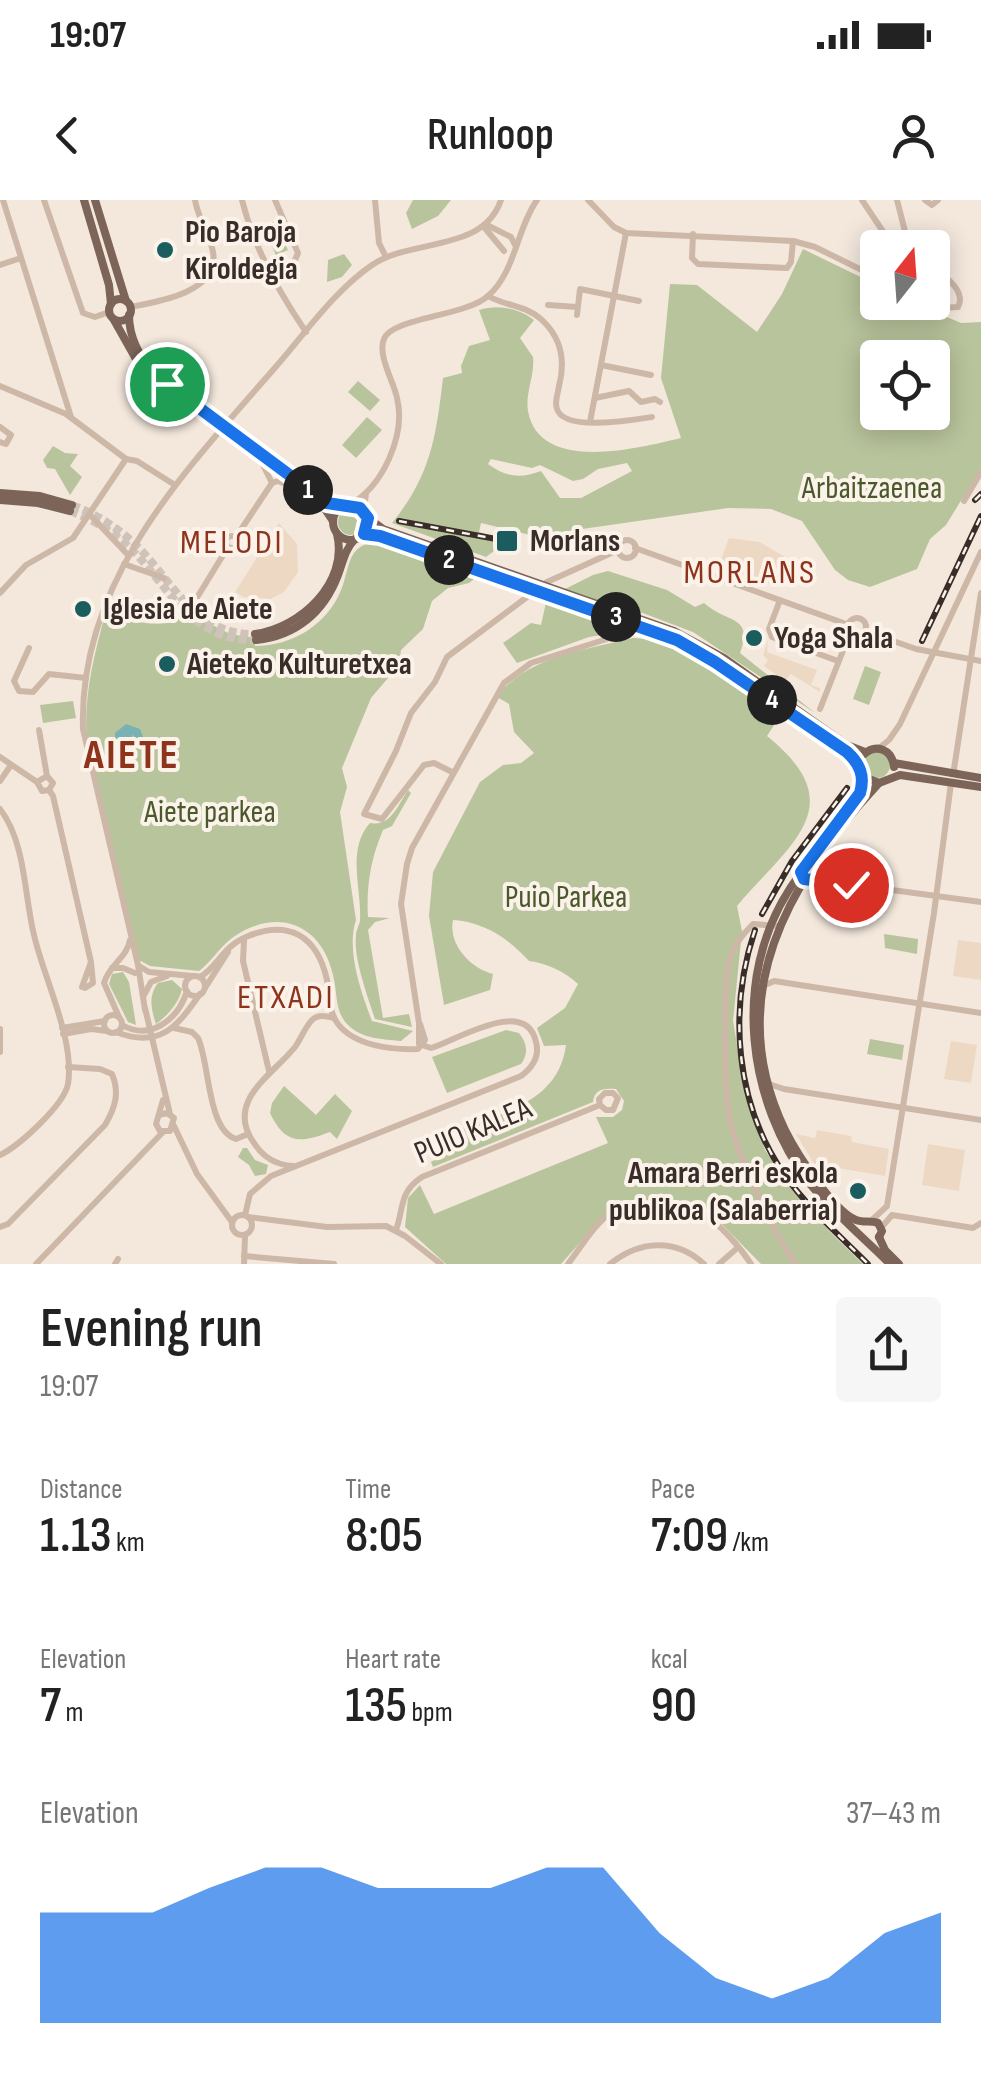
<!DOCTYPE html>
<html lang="en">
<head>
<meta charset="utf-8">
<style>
	:root { --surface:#fff; --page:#f6f6f6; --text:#222; --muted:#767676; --accent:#1a73e8 }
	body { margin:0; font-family:"Sofia Sans Condensed",sans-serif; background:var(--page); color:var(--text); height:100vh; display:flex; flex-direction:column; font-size:38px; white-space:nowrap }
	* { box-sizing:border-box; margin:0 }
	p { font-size:32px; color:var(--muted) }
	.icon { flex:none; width:55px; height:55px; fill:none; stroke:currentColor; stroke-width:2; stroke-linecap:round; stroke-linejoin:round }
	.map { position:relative; height:1064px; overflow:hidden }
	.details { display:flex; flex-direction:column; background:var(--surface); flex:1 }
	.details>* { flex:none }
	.needle { width:65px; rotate:17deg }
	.buttons { position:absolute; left:860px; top:30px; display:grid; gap:20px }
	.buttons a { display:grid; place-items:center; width:90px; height:90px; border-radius:10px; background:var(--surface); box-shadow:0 5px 25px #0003; font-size:50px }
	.pin { position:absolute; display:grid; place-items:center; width:85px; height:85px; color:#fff; margin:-42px; border:5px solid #fff; border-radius:50%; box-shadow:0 2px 10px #0007 }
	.km { position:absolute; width:50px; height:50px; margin:-25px; border-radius:50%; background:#222; color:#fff; font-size:28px; line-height:50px; text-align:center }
	.round { display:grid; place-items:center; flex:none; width:105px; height:105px; border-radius:10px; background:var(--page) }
	.headline { display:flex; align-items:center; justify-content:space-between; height:170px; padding:0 40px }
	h1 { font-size:55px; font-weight:600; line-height:75px }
	.figures { display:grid; grid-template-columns:repeat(3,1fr); gap:15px; height:170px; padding:10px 40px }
	.figures div { display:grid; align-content:center }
	.figures b { font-size:50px; font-weight:600 }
	.figures small { font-size:28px; font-weight:400 }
	.figures p { font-size:28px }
	.chart { height:280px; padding:20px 40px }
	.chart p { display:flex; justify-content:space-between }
	.chart svg { width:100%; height:180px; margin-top:10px; fill:var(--accent); opacity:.7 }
	.status { display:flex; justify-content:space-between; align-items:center; height:70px; padding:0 50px; background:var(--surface); direction:ltr }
	.status svg { height:28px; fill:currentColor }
	header { display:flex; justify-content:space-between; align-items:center; height:130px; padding:0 40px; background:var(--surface); font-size:45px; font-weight:600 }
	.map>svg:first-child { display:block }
	.green { fill:#b8c49c; fill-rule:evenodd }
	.plaza { fill:#edd9c3 }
	.water { fill:#7ab2b3 }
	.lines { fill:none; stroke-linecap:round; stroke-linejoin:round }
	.major-tunnel { stroke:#cfc3b9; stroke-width:8; stroke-dasharray:8 4; stroke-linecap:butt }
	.minor { stroke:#cdb8a8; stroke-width:6 }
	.major { stroke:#7c6459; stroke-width:8 }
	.rail-casing { stroke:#392d29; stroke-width:6 }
	.rail { stroke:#fbf3ea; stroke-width:2.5; stroke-dasharray:8; stroke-linecap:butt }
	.route-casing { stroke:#fff; stroke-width:20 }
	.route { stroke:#1a73e8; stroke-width:12 }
	.poi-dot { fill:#1b5c5e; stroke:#fbf3ea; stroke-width:4 }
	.labels { text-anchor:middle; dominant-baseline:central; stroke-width:8; stroke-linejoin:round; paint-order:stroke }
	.poi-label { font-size:32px; font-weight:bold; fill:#392d29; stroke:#fbf3ea; text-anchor:start }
	.park-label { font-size:32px; fill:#4a592b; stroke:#fbf3ea }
	.street-label { font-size:32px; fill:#392d29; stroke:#fbf3ea }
	.neighbourhood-label { font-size:35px; letter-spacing:2.5px; fill:#8e341c; stroke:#fbf3ea }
	.district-label { font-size:42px; font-weight:bold; letter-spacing:2.5px; fill:#8e341c; stroke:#fbf3ea }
</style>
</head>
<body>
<div class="status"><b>19:07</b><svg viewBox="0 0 49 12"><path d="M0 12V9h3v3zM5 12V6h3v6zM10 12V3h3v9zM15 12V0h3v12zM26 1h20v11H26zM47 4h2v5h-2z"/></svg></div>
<header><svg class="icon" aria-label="back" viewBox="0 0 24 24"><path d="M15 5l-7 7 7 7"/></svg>Runloop<svg class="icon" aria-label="person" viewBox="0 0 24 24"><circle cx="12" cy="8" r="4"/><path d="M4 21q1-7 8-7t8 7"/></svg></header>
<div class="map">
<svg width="981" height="1064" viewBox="0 0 981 1064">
	<rect width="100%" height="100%" fill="#f4e8dd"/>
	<g class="green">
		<path d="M413,0h38l-13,16 -26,13 -6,-16z"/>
		<path d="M274,22l14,28 -12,5 -13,-28z"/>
		<path d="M803,49l74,36 1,17 36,1 47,20 20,-1v146l-35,57 -16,14 -13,30 -47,18 -22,-7 -13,-10 -33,-49 -31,-12 -43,-1 -194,28 -53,-13 -2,9 22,6 -3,10 -12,9 -94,-34c39,-48 44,-86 51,-145l19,-5 -1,-7 8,-20 21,-6 -11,-30c19,-6 39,-2 55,10l-14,18 13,19c2,18 -8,36 -5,54 11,63 111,37 153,27l-20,-60 9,-94 27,1 60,47 25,-38zM878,158h54v54h-54zM491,259l41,9 8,-3 33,16 10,-2 15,-10 29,-6 5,8 -51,27h-21l-19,-27c-21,8 -35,6 -53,-7z"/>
		<path d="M344,54l8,11 -10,12 -15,5 1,-22z"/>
		<path d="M358,181l22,19 -10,11 -22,-19z"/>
		<path d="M367,217l15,13 -26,28 -14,-13z"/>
		<path d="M53,246l12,7 13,1 -8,12 12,11 -12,18 -15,-26 -8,-1 -4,-8z"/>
		<circle cx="351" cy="322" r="13"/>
		<path d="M382,341l96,35 -9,7 -21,5 -16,13 -9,28 -22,21 -2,15 -28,33 -29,70 5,19 -7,25 16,108c-10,30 5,72 16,101l41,10 -12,10c-19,-2 -38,-2 -52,-15 -15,-14 -11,-32 -16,-51 -12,-53 -58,-68 -101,-37 -13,10 -21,24 -33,33l-49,-5 -11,-6 -52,-215c-4,-46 6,-86 18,-130 26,4 62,19 82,-3l43,22 24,4 1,8c37,0 72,-21 86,-56 5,-11 6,-27 13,-37 6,-9 18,-11 28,-12z"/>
		<path d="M608,371l59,19 28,17 9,-4c24,21 50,12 36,50l75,60 -122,-81 -82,-31 -5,16 5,7 -3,10 -19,3 -72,26 -14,-20 28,-20 10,2 6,-27 46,-23z"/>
		<path d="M633,438c41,-1 112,55 147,78l-13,20c87,70 23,107 -30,170l5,25 -9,90 11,66 21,63 27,38 39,45 32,31h-102l-54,-55 -65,-10 -24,5 -10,7 -47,53h-115l-41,-37 3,-29 12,-13 14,29 174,-71 -12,-26h17l9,-7 2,-9 -8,-12c-11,-1 -22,0 -23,13l-160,65 -2,-5 23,-13 -7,-15c48,-20 111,-28 119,-89l-22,1 -7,-18 28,-20 13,-24c-12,-12 -32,-21 -49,-23 -21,-23 -45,-39 -76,-41 -5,24 17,48 40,54l-3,16 -46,15 -15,-89 4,-44 47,-90 23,-17 18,-2 13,-10 -20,-21 -5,-28 -12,-7c28,-40 91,-48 136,-59z"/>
		<path d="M865,466l16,6 -12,33 -16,-6z"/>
		<path d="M73,501l3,17 -33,5 -3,-18z"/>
		<circle cx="877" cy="565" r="13"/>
		<path d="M408,590l3,3 -19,33 -9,4c-12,28 -17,56 -15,87l22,1 -15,4 -7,8 15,88 26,-4 3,13 -37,-8c-7,-21 -22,-62 -19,-83 0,-6 3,-10 4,-15 2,-33 -14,-71 10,-98 21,4 28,-18 38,-33z"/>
		<path d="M884,734l34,5 -1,15 -32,-6z"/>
		<path d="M123,772l6,10 7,43 -8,-3 -19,-38 3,-10z"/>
		<path d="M172,780l10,9c-3,14 -15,27 -26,35 -5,-15 -8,-28 2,-41z"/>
		<path d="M506,830l13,3c8,10 10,20 2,31l-74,29 -15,-36z"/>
		<path d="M870,839l34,6 -2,15 -35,-6z"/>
		<path d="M284,886l32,29 19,-21 17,17 -15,28 -7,-7c-29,11 -45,13 -60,-19l2,-10z"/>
		<path d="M243,948h4l8,12 13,5 -2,9 -11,2 -6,-11 -11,-8z"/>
	</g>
	<g class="plaza">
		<path d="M279,323l18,21 1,28 -14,20 -13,7 -28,-2 -8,-5z"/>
		<path d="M729,338l31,4 30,18 -11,27 -60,-22z"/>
		<path d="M768,440l-1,12 50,18 -6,15 9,3v4l-29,-18 -6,7 -21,-15 4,-6 -5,-5z"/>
		<path d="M958,740l23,3v37l-28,-4z"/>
		<path d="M951,841l26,4 -6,38 -27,-4z"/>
		<path d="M817,930l34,6 1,6 37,7 -4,27 -71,-12 -18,-30 19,4z"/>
		<path d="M928,944l37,6 -6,41 -37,-6z"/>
	</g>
	<path class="water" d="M126,524l14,5 3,8 -5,3 -5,-5 -7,8 -11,-1v-9z"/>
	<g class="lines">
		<g class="major-tunnel">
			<path d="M72,305c25,9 48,24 67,43 36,37 57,87 116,86"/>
			<path d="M70,311c24,9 47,23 65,42 37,39 59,89 121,87"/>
		</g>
		<g class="minor">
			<path d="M3,0l68,217"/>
			<path d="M44,0l39,113 12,4 14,-5"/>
			<path d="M242,0c12,48 36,91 64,132"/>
			<path d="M375,0l4,43 7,14"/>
			<path d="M588,0l26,27 12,6 167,8 22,6 63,31"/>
			<path d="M862,0l22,33 14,8 9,-2"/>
			<path d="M897,0l10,39 8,9"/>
			<path d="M925,0l7,5 6,-5"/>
			<path d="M487,25l24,12 4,8"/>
			<path d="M484,27l20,24"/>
			<path d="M693,34l-1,24 6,6 89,4 4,-6 2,-21"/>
			<path d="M0,65l21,-7"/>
			<path d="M273,79l22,-19 3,-7 -23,-53"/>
			<path d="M488,96c19,11 40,9 56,26 18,18 21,41 15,64 -1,8 -5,16 -2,23 7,23 76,11 95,8"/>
			<path d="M929,102l12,6 17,-1c9,-17 -14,-30 -26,-42"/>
			<path d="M548,105l29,2"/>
			<path d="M130,107c28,-5 90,-15 83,-55 -3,-18 -15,-33 -18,-52"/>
			<path d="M577,115l3,-26 59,12"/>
			<path d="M601,165l50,10"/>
			<path d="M0,186l66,28 60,45 11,2 38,24"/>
			<path d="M595,198l34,-7 12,11 14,-3 5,3"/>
			<path d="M590,222l36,-189"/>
			<path d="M0,227l11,8 -5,9 -6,-2"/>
			<path d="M263,265l9,18 6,-2 15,6"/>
			<path d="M964,301l17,-29"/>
			<path d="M349,305c34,-18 57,-70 48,-107 -3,-16 -20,-43 -13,-59 7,-21 82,-23 104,-43 27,-23 29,-68 49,-96"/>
			<path d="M364,310l2,-17"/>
			<path d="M90,315l38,40"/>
			<circle cx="232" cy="342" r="6"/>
			<path d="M236,337l36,-54"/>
			<circle cx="627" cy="349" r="9"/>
			<path d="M635,348l214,77"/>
			<path d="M124,364l40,14"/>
			<path d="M0,393l26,-28 47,-27 53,-79"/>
			<path d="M198,396l30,-49"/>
			<path d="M780,400l-11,29 3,8 66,24"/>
			<circle cx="857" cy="427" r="9"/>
			<path d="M865,431l51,18 65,12"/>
			<path d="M29,448l-15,33 5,10 14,1 16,-18 37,4"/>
			<path d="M820,509l30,-76"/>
			<path d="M39,530l8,46 6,7 -4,7 -7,1 -5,-9 10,-6"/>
			<path d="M879,548l10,-8 11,-16 81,-172"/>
			<path d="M0,557l37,25"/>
			<path d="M452,572l-18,-9 -10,2 -42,54 -18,-5 32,-63 15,-38 24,-31 12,-25 100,-75 71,-32"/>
			<path d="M957,575l-3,-6 27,-176"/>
			<path d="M0,581l11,-16"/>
			<path d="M49,590l4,6 38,166 2,21 -8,5 -3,-1 9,-25"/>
			<path d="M0,609c26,34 24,86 34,126 10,44 41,104 34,149 -4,21 -49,62 -68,71"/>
			<path d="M803,678l178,24"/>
			<path d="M778,726l-25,-2c-8,8 -18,20 -22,31 -9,23 -7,144 0,169 9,38 42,109 65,140"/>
			<path d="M244,741l-1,20 26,110"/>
			<path d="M139,766l10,6 44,4"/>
			<path d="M112,768h11l12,5"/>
			<circle cx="195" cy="786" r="10"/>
			<path d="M200,777c17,-9 22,-30 46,-40 42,-18 71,-2 81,43 3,15 1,31 11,44 17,22 54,26 80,25l7,-9 -5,-16"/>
			<path d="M763,786l11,-5 207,32"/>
			<path d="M205,788l23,-36"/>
			<path d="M144,795l7,-13 16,-6"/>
			<path d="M145,808l25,106"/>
			<path d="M145,810l-7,-45 -55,-236c-5,-147 100,-256 190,-359 31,-35 60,-78 99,-105 39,-27 111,-12 129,-65"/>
			<circle cx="113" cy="824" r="9"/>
			<path d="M119,817l-15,-34c5,-18 23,-25 26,-43"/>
			<path d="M122,825c28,16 56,-5 65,-34"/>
			<path d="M62,828l43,-7"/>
			<path d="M174,828l18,4 6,6c12,26 9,92 38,101l12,-5"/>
			<path d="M0,829v23"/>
			<path d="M116,832c44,17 61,-5 84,-38"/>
			<path d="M63,834l28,-5 16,2"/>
			<path d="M769,884l15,5 197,31"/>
			<path d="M159,915l8,-2 7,5 -4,13h-10l-4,-7 7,-24"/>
			<path d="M174,926l23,48 35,48"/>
			<path d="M293,966c-16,-1 -30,-9 -39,-23 -30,-42 19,-68 41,-96 6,-8 10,-20 17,-27 6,-6 14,-4 22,-2"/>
			<circle cx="242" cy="1025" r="10"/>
			<path d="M245,1015l5,-21 21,-18 250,-100c11,-8 19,-19 15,-34 -10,-46 -79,-2 -105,6l-12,-4v-21l-18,-119 6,-40 5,-16 92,-165 27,-20 79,-25 27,-13"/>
			<path d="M248,1017l79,10 59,-1 19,10 36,28"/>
			<path d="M872,1020l15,-14 47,-293 17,-130"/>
			<path d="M0,1027l8,-3 97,-99c10,-17 15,-32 7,-51l-12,-5 -32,-2"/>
			<path d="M881,1028l11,-13 81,13 8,-5"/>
			<path d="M396,1030c8,-22 3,-38 26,-53l178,-72 -1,-6 6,-6h8l5,5 -5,12h-7l-6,-5"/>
			<path d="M244,1056l90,8"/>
			<path d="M36,1064l127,-132"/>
			<path d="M115,1064l3,-5"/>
			<path d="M244,1064l1,-28"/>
			<path d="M568,1064c14,-18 26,-40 45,-53 21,-15 68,-10 90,3 17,10 37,33 48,50"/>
			<path d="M610,1064c30,-24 66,-26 94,0"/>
			<path d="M719,1064l16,-14"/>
		</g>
		<g class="major">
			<path d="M84,0l25,85 2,19"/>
			<path d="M95,0l31,101"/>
			<circle cx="120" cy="110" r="11"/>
			<path d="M129,115c0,23 11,43 27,60"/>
			<path d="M114,120l22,39 15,18 172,129 10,15"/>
			<path d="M0,293l40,3 32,9"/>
			<path d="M319,297l23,10"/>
			<path d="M0,300l38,3 32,8"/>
			<circle cx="351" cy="322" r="18"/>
			<path d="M368,318l15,11 291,102 50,27 123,87 18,7"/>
			<path d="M364,334l17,2 296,105 38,21 132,90 12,11 5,14 15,6"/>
			<path d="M255,434c45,-6 94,-51 82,-100"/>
			<path d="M256,440c40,-4 68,-28 82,-65 5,-13 7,-26 17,-36"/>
			<path d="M863,555c13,-12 29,-6 31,12"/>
			<path d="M894,563l87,15"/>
			<path d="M864,577c-6,37 -55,81 -75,113 -57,89 -42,212 21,294 24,29 54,54 80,80"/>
			<path d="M879,1037l3,-6 -4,-8c-7,-3 -14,0 -22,-3 -23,-9 -60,-68 -71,-90 -64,-133 3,-249 94,-347l21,-8 81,12"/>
			<path d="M879,1037l6,13 14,14"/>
		</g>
		<defs>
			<g id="rail">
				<path d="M975,300l6,-6"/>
				<path d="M399,321l108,20"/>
				<path d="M922,441l59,-125"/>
				<path d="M762,714l30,-53 55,-73"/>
				<path d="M755,730c-27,80 -20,173 29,244 24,34 55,61 84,90"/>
			</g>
		</defs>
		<use href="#rail" class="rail-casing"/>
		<use href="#rail" class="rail"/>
	</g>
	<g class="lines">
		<defs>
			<path id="route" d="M167,184l160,119 33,5 8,10 -4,16 16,2 297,104 38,22 132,90c13,12 18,24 13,41l-59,79 3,7 47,6"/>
		</defs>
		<use href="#route" class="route-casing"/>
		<use href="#route" class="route"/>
	</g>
	<g class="poi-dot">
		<circle cx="165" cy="50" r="10"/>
		<rect x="495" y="329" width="24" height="24" rx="5"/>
		<circle cx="83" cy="409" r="10"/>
		<circle cx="754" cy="438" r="10"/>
		<circle cx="167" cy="464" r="10"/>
		<circle cx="858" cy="991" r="10"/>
	</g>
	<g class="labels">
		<g class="poi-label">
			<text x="185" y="32">Pio Baroja<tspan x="185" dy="37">Kiroldegia</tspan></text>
			<text x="530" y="341">Morlans</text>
			<text x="103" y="409">Iglesia de Aiete</text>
			<text x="774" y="438">Yoga Shala</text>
			<text x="187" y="464">Aieteko Kulturetxea</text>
			<text x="838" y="973" text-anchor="end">Amara Berri eskola<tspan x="838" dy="37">publikoa (Salaberria)</tspan></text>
		</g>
		<g class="park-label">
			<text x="872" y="288">Arbaitzaenea</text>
			<text x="210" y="612">Aiete parkea</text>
			<text x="566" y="697">Puio Parkea</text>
		</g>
		<g class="street-label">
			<text transform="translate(473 931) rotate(-23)">PUIO KALEA</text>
		</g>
		<g class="neighbourhood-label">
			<text x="232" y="342">MELODI</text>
			<text x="750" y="372">MORLANS</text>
			<text x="286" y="797">ETXADI</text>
		</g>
		<g class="district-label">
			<text x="132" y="555">AIETE</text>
		</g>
	</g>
</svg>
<div class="buttons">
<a><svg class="needle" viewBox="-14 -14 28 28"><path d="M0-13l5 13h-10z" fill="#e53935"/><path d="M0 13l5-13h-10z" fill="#767676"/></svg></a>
<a><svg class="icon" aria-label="locate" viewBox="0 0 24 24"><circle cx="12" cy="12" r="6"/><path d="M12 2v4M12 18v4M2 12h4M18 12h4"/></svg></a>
</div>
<div class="pin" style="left:167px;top:184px;background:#1e9e55"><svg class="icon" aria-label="arrive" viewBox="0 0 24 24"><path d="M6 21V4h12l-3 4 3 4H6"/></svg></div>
<div class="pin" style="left:851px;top:685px;background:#d93025"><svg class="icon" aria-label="check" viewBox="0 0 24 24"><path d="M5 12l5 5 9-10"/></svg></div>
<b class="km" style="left:308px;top:290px">1</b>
<b class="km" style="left:449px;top:360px">2</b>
<b class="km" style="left:616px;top:417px">3</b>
<b class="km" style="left:772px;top:500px">4</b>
</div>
<section class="details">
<div class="headline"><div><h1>Evening run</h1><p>19:07</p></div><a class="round"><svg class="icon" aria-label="share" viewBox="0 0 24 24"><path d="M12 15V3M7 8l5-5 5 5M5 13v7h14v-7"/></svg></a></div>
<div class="figures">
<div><p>Distance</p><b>1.13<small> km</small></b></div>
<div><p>Time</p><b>8:05</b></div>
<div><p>Pace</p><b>7:09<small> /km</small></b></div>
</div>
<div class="figures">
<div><p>Elevation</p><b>7<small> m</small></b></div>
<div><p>Heart rate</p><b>135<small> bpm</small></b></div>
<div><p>kcal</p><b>90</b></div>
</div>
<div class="chart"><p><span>Elevation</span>37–43 m</p>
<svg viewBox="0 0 160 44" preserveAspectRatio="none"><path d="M0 44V17L10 17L20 17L30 11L40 6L50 6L60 11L70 11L80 11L90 6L100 6L110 22L120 33L130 38L140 33L150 22L160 17V44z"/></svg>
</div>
</section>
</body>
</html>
